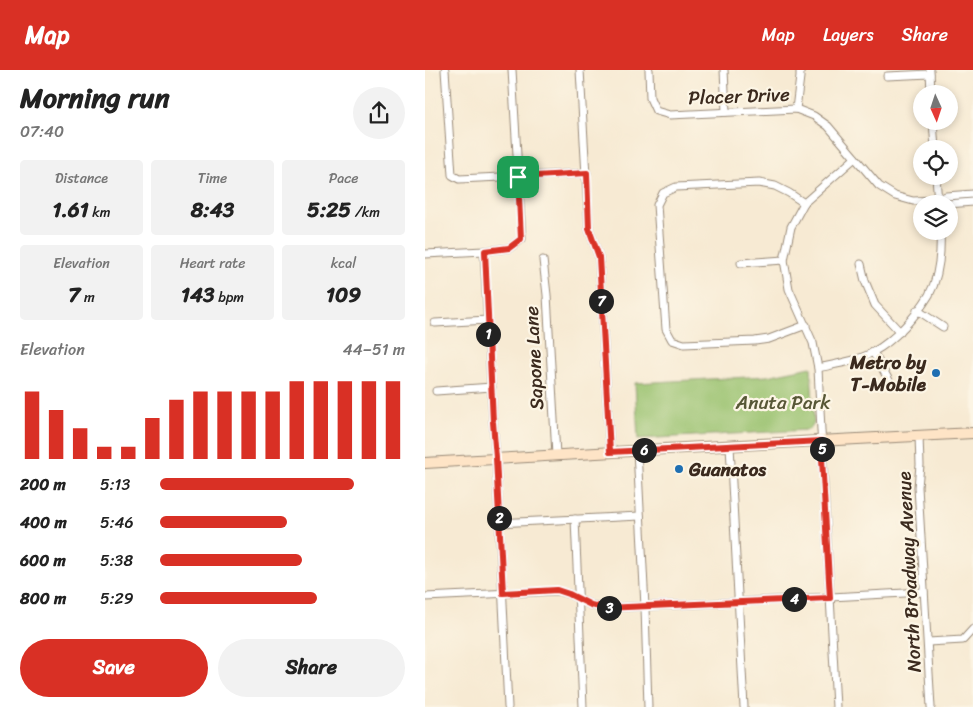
<!DOCTYPE html>
<html lang="en">
<head>
<meta charset="utf-8">
<style>
	:root { --surface:#fff; --page:#f2f2f2; --text:#222; --muted:#767676; --accent:#d93025 }
	body { margin:0; font-family:Sriracha,sans-serif; background:var(--page); color:var(--text); height:100vh; display:flex; flex-direction:column; font-size:19px; white-space:nowrap }
	* { box-sizing:border-box; margin:0 }
	p { font-size:16px; color:var(--muted) }
	.icon { flex:none; width:28px; height:28px; fill:none; stroke:currentColor; stroke-width:2; stroke-linecap:round; stroke-linejoin:round }
	.map { position:relative; flex:1; overflow:hidden }
	.side { display:flex; flex-direction:column; background:var(--surface); width:425px }
	.side>* { flex:none }
	.needle { width:32px; rotate:177deg }
	.buttons { position:absolute; left:488px; top:15px; display:grid; gap:10px }
	.buttons a { display:grid; place-items:center; width:45px; height:45px; border-radius:50%; background:var(--surface); box-shadow:0 2px 8px #0003; font-size:25px }
	.pin { position:absolute; display:grid; place-items:center; width:42px; height:42px; color:#fff; margin:-21px; border-radius:10px; box-shadow:0 2px 8px #0006 }
	.km { position:absolute; width:25px; height:25px; margin:-12px; border-radius:50%; background:#222; color:#fff; font-size:14px; line-height:25px; text-align:center }
	.round { display:grid; place-items:center; flex:none; width:52px; height:52px; border-radius:26px; background:var(--page) }
	.headline { display:flex; align-items:center; justify-content:space-between; height:85px; padding:0 20px }
	h1 { font-size:28px; font-weight:700; line-height:38px }
	.figures { display:grid; grid-template-columns:repeat(3,1fr); gap:8px; height:85px; padding:5px 20px }
	.figures div { display:grid; align-content:center; border-radius:5px; background:var(--page); text-align:center }
	.figures b { font-size:21px; font-weight:700 }
	.figures small { font-size:14px; font-weight:400 }
	.figures p { font-size:14px }
	.chart { height:140px; padding:10px 20px }
	.chart p { display:flex; justify-content:space-between }
	.chart svg { width:100%; height:90px; margin-top:5px; stroke:var(--accent); stroke-width:6 }
	.cta { display:flex; gap:10px; margin-top:auto; padding:10px 20px }
	.cta a { flex:1; height:58px; border-radius:30px; background:var(--accent); color:#fff; font-size:20px; font-weight:700; line-height:58px; text-align:center }
	.cta a+a { background:var(--page); color:var(--text) }
	ul { padding:0 20px; list-style:none; font-size:16px }
	li { display:grid; grid-template-columns:80px 60px 1fr; align-items:center; height:38px }
	li i { height:12px; border-radius:6px; background:var(--accent) }
	header { display:flex; align-items:center; gap:30px; box-sizing:border-box; height:70px; padding:0 25px; background:var(--accent); color:#fff }
	header strong { font-size:24px }
	nav { display:flex; gap:28px; margin-inline-start:auto; font-size:18px }
	main { display:flex; flex:1; min-height:0 }
	.map>svg:first-child { display:block }
	.green { fill:#98c16d; stroke:#6a7646 }
	.lines { fill:none; stroke-linecap:round; stroke-linejoin:round }
	.minor-casing { stroke:#998a78; stroke-width:9 }
	.secondary-casing { stroke:#998a78; stroke-width:12 }
	.minor { stroke:#fff; stroke-width:7 }
	.secondary { stroke:#fee4c6; stroke-width:10 }
	.route-casing { stroke:#fff; stroke-width:10 }
	.route { stroke:#d93025; stroke-width:6 }
	.poi-dot { fill:#1f6fb2; stroke:#fcf5e5; stroke-width:2 }
	.labels { text-anchor:middle; dominant-baseline:central; stroke-width:4.5; stroke-linejoin:round; paint-order:stroke }
	.street-label { font-size:19px; fill:#3b2a1e; stroke:#fcf5e5 }
	.poi-label { font-size:19px; font-weight:bold; fill:#3b2a1e; stroke:#fcf5e5; text-anchor:end }
	.park-label { font-size:19px; fill:#575736; stroke:#fcf5e5 }
</style>
</head>
<body>
<header>
<strong>Map</strong>
<nav><a>Map</a><a>Layers</a><a>Share</a></nav>
</header>
<main>
<section class="side">
<div class="headline"><div><h1>Morning run</h1><p>07:40</p></div><a class="round"><svg class="icon" aria-label="share" viewBox="0 0 24 24"><path d="M12 15V3M7 8l5-5 5 5M5 13v7h14v-7"/></svg></a></div>
<div class="figures">
<div><p>Distance</p><b>1.61<small> km</small></b></div>
<div><p>Time</p><b>8:43</b></div>
<div><p>Pace</p><b>5:25<small> /km</small></b></div>
</div>
<div class="figures">
<div><p>Elevation</p><b>7<small> m</small></b></div>
<div><p>Heart rate</p><b>143<small> bpm</small></b></div>
<div><p>kcal</p><b>109</b></div>
</div>
<div class="chart"><p><span>Elevation</span>44–51 m</p>
<svg viewBox="0 0 160 44" preserveAspectRatio="none"><path d="M5 44V11M15 44V20M25 44V29M35 44V38M45 44V38M55 44V24M65 44V15M75 44V11M85 44V11M95 44V11M105 44V11M115 44V6M125 44V6M135 44V6M145 44V6M155 44V6"/></svg>
</div>
<ul>
<li><b>200 m</b>5:13<i style="width:79%"></i></li>
<li><b>400 m</b>5:46<i style="width:52%"></i></li>
<li><b>600 m</b>5:38<i style="width:58%"></i></li>
<li><b>800 m</b>5:29<i style="width:64%"></i></li>
</ul>
<div class="cta"><a>Save</a><a>Share</a></div>
</section>
<div class="map">
<svg width="548" height="637" viewBox="0 0 548 637">
	<rect width="100%" height="100%" fill="#fcf5e5"/>
	<filter id="ink" filterUnits="userSpaceOnUse"><feTurbulence type="fractalNoise" baseFrequency=".02" numOctaves="2"/><feDisplacementMap in="SourceGraphic" scale="10" xChannelSelector="R" yChannelSelector="G"/><feConvolveMatrix kernelMatrix="1 2 1 2 8 2 1 2 1" color-interpolation-filters="sRGB"/></filter>
	<filter id="wash" filterUnits="userSpaceOnUse"><feTurbulence type="fractalNoise" baseFrequency=".0096" numOctaves="4" result="noise"/><feDisplacementMap in="SourceGraphic" scale="20" xChannelSelector="R" yChannelSelector="G"/><feGaussianBlur stdDeviation="1.12" result="paint"/><feColorMatrix in="noise" values="0 0 0 0 0 0 0 0 0 0 0 0 0 0 0 0 0 1.4 0 .05"/><feComposite in="paint" operator="in"/></filter>
	<g filter="url(#wash)">
		<rect width="100%" height="100%" fill="#f7ead3"/>
		<path class="green" d="M386,297l3,57 -6,6 -170,9 -3,-56 132,-7z"/>
	</g>
	<g filter="url(#ink)">
		<g class="lines">
			<defs>
				<g id="minor">
					<path d="M20,0l7,105 7,4 128,-6"/>
					<path d="M155,0l9,159 10,28 11,195"/>
					<path d="M224,0l1,28 6,13 14,4 126,-6 18,7 14,10 51,60 16,10 18,5 25,-1 8,-4 27,-2"/>
					<path d="M299,0l2,42"/>
					<path d="M505,0l1,24"/>
					<path d="M462,6l43,-2"/>
					<path d="M371,39l4,-32v-7"/>
					<path d="M508,51l2,28"/>
					<path d="M511,106l2,27"/>
					<path d="M379,133l-15,-10 -14,-7 -16,-3 -83,4 -13,6 -6,12 9,124 6,11 12,4 71,-3 14,-2 37,-14"/>
					<path d="M523,134l25,-2"/>
					<path d="M59,181l9,171 3,36 12,249"/>
					<path d="M0,184l59,-3 25,-3 13,-9 -10,-169"/>
					<path d="M118,190l4,35 9,160"/>
					<path d="M316,193l43,-3"/>
					<path d="M436,194l4,17 10,24 25,27"/>
					<path d="M492,240l26,17"/>
					<path d="M10,253l53,-3"/>
					<path d="M448,282l18,32"/>
					<path d="M393,298c18,-4 40,-7 55,-16 21,-11 44,-37 56,-57 10,-18 12,-44 11,-64"/>
					<path d="M11,321l56,-4"/>
					<path d="M494,366l1,29 -2,22 13,220"/>
					<path d="M305,376l14,261"/>
					<path d="M212,380l8,157 3,100"/>
					<path d="M150,449l8,188"/>
					<path d="M74,453l141,-7"/>
					<path d="M0,527l132,-6 12,3 22,11 13,3 94,-4 226,-12"/>
					<path d="M503,572l35,-2 10,-11"/>
					<path d="M411,637l-15,-277 -3,-62 -5,-25 -24,-54 -5,-29 7,-33 13,-24 51,-45"/>
				</g>
				<path id="secondary" d="M0,393l240,-14 308,-16"/>
			</defs>
			<use href="#minor" class="minor-casing"/>
			<use href="#secondary" class="secondary-casing"/>
			<use href="#minor" class="minor"/>
			<use href="#secondary" class="secondary"/>
		</g>
	</g>
	<g class="lines" filter="url(#ink)">
		<defs>
			<path id="route" d="M162,103l2,56 10,28 11,195 211,-11 9,157 -226,10 -13,-3 -22,-11 -12,-4 -54,3 -7,-135 -3,-36 -8,-171 24,-3 12,-9 -3,-62z"/>
		</defs>
		<use href="#route" class="route-casing"/>
		<use href="#route" class="route"/>
	</g>
	<g class="poi-dot">
		<circle cx="511" cy="303" r="5"/>
		<circle cx="254" cy="399" r="5"/>
	</g>
	<g class="labels">
		<g class="street-label">
			<text transform="translate(314 26) rotate(-2)">Placer Drive</text>
			<text transform="translate(109 288) rotate(-93)">Sapone Lane</text>
			<text transform="translate(484 502) rotate(-93)">North Broadway Avenue</text>
		</g>
		<g class="poi-label">
			<text x="501" y="292">Metro by<tspan x="501" dy="22">T-Mobile</tspan></text>
			<text x="264" y="399" text-anchor="start">Guanatos</text>
		</g>
		<g class="park-label">
			<text x="358" y="332">Anuta Park</text>
		</g>
	</g>
</svg>
<div class="buttons">
<a><svg class="needle" viewBox="-14 -14 28 28"><path d="M0-13l5 13h-10z" fill="#e53935"/><path d="M0 13l5-13h-10z" fill="#767676"/></svg></a>
<a><svg class="icon" aria-label="locate" viewBox="0 0 24 24"><circle cx="12" cy="12" r="6"/><path d="M12 2v4M12 18v4M2 12h4M18 12h4"/></svg></a>
<a><svg class="icon" aria-label="layers" viewBox="0 0 24 24"><path d="M12 4l9 5-9 5-9-5zM3 14l9 5 9-5"/></svg></a>
</div>
<div class="pin" style="left:93px;top:107px;background:#1e9e55"><svg class="icon" aria-label="arrive" viewBox="0 0 24 24"><path d="M6 21V4h12l-3 4 3 4H6"/></svg></div>
<b class="km" style="left:63px;top:264px">1</b>
<b class="km" style="left:74px;top:448px">2</b>
<b class="km" style="left:184px;top:538px">3</b>
<b class="km" style="left:369px;top:529px">4</b>
<b class="km" style="left:397px;top:379px">5</b>
<b class="km" style="left:219px;top:380px">6</b>
<b class="km" style="left:176px;top:231px">7</b>
</div>
</main>
</body>
</html>
